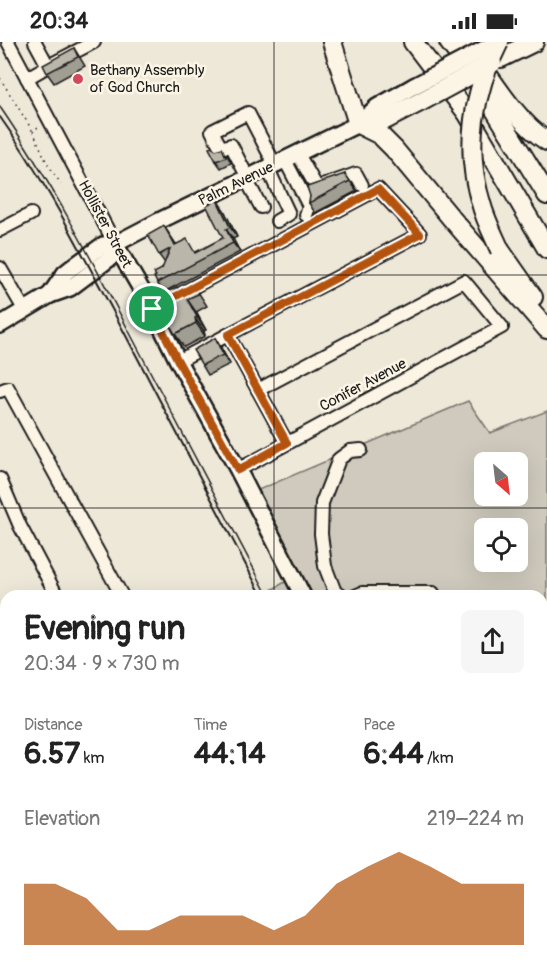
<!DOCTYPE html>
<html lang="en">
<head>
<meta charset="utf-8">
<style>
	:root { --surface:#fff; --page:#f6f6f6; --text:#222; --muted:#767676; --accent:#b45309 }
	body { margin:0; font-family:Pangolin,sans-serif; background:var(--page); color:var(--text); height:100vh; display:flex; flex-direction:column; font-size:22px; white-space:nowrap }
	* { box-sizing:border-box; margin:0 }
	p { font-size:20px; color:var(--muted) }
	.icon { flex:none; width:33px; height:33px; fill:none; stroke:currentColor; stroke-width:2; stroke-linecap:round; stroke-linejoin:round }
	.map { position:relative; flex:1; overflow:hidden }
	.panel { position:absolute; left:0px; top:548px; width:548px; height:386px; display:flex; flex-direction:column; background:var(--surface); border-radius:18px 18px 0 0; box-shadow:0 6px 24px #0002 }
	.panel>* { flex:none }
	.needle { width:39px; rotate:152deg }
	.controls { position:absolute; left:474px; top:410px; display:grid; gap:12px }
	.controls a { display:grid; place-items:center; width:54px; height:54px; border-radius:9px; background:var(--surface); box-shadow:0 6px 24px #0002; font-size:30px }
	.pin { position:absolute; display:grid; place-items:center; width:51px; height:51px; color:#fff; margin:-26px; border:3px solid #fff; border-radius:50%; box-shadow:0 2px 6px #0007 }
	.round { display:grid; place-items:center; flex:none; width:63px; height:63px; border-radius:9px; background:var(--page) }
	.summary { display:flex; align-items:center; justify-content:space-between; height:102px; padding:0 24px }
	h1 { font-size:33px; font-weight:700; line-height:45px }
	.stats { display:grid; grid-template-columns:repeat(3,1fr); gap:9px; height:102px; padding:6px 24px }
	.stats div { display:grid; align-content:center }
	.stats b { font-size:30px; font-weight:700 }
	.stats small { font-size:16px; font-weight:400 }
	.stats p { font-size:16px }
	.chart { height:168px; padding:12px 24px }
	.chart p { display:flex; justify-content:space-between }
	.chart svg { width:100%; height:108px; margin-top:6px; fill:var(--accent); opacity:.7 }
	.status { display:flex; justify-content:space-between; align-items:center; height:42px; padding:0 30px; background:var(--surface); direction:ltr }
	.status svg { height:16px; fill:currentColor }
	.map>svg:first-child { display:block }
	.green { fill:#cfcabd; stroke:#76736c; stroke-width:1.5; fill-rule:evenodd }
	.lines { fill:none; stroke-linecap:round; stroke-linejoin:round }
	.river { stroke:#a7a299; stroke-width:15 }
	.minor-casing { stroke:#1c1c1c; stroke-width:16 }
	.major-casing { stroke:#1c1c1c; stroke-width:20 }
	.highway-casing { stroke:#1c1c1c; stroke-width:22 }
	.path { stroke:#1c1c1c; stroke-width:1.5; stroke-dasharray:1.5 4.5; stroke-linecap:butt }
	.minor { stroke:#fcf5e5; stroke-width:12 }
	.major { stroke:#fcf5e5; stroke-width:15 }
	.highway { stroke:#fcf5e5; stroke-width:18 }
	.tram { stroke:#1c1c1c; stroke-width:1.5 }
	.rail { stroke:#1c1c1c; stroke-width:2 }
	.major-bridge-casing { stroke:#1c1c1c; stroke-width:20; stroke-linecap:butt }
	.highway-bridge-casing { stroke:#1c1c1c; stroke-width:22; stroke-linecap:butt }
	.major-bridge { stroke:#fcf5e5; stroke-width:15 }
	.highway-bridge { stroke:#fcf5e5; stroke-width:18 }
	.wall { fill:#a09d92; stroke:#1c1c1c; stroke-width:1.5 }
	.shaded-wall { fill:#827f77; stroke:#1c1c1c; stroke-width:1.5 }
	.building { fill:#bab6aa; stroke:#1c1c1c; stroke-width:1.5 }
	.route-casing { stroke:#fff; stroke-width:12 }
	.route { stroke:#b45309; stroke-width:8 }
	.grid { fill:none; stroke:#1c1c1c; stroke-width:1.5; stroke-opacity:0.55 }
	.poi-dot { fill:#d1495b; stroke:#fcf5e5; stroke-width:2 }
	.labels { text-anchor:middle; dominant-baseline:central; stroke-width:5; stroke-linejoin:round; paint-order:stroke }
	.poi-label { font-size:15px; fill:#1c1c1c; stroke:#fcf5e5; text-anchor:start }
	.street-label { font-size:15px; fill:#1c1c1c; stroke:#fcf5e5 }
</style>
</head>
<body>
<div class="status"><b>20:34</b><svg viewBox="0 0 49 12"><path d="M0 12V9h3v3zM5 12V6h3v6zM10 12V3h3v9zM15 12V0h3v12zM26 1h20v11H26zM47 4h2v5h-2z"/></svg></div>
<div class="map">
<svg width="547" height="932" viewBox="0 0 547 932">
	<rect width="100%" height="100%" fill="#eee8d9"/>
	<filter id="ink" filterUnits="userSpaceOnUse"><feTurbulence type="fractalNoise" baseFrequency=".0167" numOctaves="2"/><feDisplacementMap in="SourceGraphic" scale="12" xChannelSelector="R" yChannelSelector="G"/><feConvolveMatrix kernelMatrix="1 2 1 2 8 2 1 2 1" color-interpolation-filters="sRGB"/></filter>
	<g filter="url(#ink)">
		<g class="green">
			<path d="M468,359l22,32 57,-22v563h-547v-175l6,-2v172h536v-373l-229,-1 -55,-105zM484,420h34v33h-34zM484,486h34v33h-34z"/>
			<path d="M290,537l8,17h-37z"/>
		</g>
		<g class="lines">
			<path class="river" d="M527,932l20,-5"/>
			<defs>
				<g id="minor">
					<path d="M8,0l107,202"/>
					<path d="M35,0l13,24 46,-24"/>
					<path d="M27,36l21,-12"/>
					<path d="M298,112l19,34 39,-14 6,11"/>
					<path d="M285,118l24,46 -3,9"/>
					<path d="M268,127l21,45 -12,7"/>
					<path d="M248,136l-17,-33 -10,3 -9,-17 36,-18 27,52"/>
					<path d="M246,137l15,28"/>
					<path d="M0,188l31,-16"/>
					<path d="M0,226l25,43"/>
					<path d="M167,259l211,-112 42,45 -242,127"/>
					<path d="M228,293l59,108"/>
					<path d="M0,349l8,-3 114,208"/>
					<path d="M238,428l264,-143 -38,-46 -206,109"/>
					<path d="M0,437l20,47 37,70"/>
					<path d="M342,554l-7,-4 -10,-26 -4,-32 1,-31 17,-44 11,-8 11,-1"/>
					<path d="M355,554l7,-3h71v3"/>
					<path d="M175,932l3,-5"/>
				</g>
				<g id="major">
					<path d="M115,202l37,64 26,53 60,109 65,126"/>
					<path d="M50,253l15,-22 5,-4 33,-24 12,-1 44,-23 199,-97 19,-17 37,-21"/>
					<path d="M0,283l50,-30 20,-7 40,-30 5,-14"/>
					<path d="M502,927l3,5"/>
				</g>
				<g id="highway">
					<path d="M332,0l26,82 22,11 14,14 58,70 95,110"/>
					<path d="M413,0l54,71 80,136"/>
					<path d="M449,0l22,29 76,124"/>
					<path d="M465,0c22,30 51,80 82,99"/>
					<path d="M501,16l33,-16"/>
					<path d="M358,82l27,-4 37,-19"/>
					<path d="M500,208l33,47"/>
				</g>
			</defs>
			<use href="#minor" class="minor-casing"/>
			<use href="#major" class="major-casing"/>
			<use href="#highway" class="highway-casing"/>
			<g class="path">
				<path d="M0,36l32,52 9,-4"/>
				<path d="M33,89l14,32 14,21"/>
				<path d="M0,832l6,-4"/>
				<path d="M435,927l2,5"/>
			</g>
			<use href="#minor" class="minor"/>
			<use href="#major" class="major"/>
			<use href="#highway" class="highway"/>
			<g class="tram">
				<path d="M0,65c50,73 91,151 132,230 45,86 91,172 136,259"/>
				<path d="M466,927l3,5"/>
			</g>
			<g class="rail">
				<path d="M0,75c43,60 77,127 112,192 50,96 100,191 150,287"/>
				<path d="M457,927l3,5"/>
			</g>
			<defs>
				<path id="major-bridge" d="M414,44l76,-40"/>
				<g id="highway-bridge">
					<path d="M499,0c-26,50 -35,106 -18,161 4,16 12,31 19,47"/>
					<path d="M422,59l70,-38"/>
				</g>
			</defs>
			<use href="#major-bridge" class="major-bridge-casing"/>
			<use href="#highway-bridge" class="highway-bridge-casing"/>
			<use href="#major-bridge" class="major-bridge"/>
			<use href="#highway-bridge" class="highway-bridge"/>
		</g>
		<g class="wall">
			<path d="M74,6l11,18 -31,17 -7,-10z"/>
			<path d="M227,113l4,8 -10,5 -5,-7z"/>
			<path d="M345,132l12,17 -42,22 -6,-10 1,-7z"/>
			<path d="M224,168l13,27 -4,2 7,13 -76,40 -7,-9 -1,-7 6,-7 3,-6 -6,-8 5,-29 12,18 20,8 27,-14z"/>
			<path d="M195,245l12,19 -11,6 10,18 -2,1 1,5 -21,11 -9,-13 7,-40z"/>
			<path d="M215,296l6,10 9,16 -22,11 -6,-10z"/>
		</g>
		<g class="shaded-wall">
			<path d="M217,158l7,10 13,27 -7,-10z"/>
			<path d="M226,187l7,10 7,13 -7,-9z"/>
			<path d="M187,257l9,13 10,18 -9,-13z"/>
			<path d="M195,276l9,13 1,5 -9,-13z"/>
			<path d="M215,296l6,10 9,16 -7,-9z"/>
		</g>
		<g class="building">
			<path d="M74,6l4,9 -31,16 -4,-8z"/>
			<path d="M211,105l5,3 6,-2 4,9 -10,4 -7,-13z"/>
			<path d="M345,132l5,7 -41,22 1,-7 -3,-9z"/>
			<path d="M217,158l13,27 -4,2 7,14 -76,40 -3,-6 2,-1 -2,-3 8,-4 8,-20 -11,6 -11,-20 16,-9 11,19 12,-6 8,14 28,-15 -17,-33z"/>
			<path d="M177,245l4,8 14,-8 3,7 -11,5 10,18 -2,1 1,5 -21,11 -20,-36z"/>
			<path d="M215,296l8,17 -21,10 -9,-15z"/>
		</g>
	</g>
	<g class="lines" filter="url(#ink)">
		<defs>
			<path id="route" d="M378,147l42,45 -192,101 59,108 -49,27 -60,-109 -26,-52z"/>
		</defs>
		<use href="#route" class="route-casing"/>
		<use href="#route" class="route"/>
	</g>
	<path class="grid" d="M274,0v554M0,233h547M0,466h547M0,699h6M542,699h5M274,927v5"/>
	<circle class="poi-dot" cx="78" cy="37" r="6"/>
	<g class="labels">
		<g class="poi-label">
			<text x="90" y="28">Bethany Assembly<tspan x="90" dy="17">of God Church</tspan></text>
		</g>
		<g class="street-label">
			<text transform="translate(236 142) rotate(-26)">Palm Avenue</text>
			<text transform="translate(105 182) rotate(62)">Hollister Street</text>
			<text transform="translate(363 343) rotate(-28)">Conifer Avenue</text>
		</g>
	</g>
</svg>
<div class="controls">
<a><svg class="needle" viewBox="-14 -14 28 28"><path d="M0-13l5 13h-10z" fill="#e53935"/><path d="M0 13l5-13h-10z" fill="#767676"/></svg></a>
<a><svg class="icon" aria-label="locate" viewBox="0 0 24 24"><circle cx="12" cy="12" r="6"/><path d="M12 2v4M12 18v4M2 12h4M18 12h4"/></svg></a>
</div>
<div class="pin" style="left:152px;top:267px;background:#1e9e55"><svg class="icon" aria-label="arrive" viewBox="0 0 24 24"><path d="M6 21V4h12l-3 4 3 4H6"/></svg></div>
<section class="panel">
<div class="summary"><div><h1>Evening run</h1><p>20:34 · 9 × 730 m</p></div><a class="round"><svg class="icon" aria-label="share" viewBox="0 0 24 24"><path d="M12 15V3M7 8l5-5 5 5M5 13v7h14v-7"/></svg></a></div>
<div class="stats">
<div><p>Distance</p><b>6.57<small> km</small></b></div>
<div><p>Time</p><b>44:14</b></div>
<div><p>Pace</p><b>6:44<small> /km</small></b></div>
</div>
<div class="chart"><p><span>Elevation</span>219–224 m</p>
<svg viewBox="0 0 160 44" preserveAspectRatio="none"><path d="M0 44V19L10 19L20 25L30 38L40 38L50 32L60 32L70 32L80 38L90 32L100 19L110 12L120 6L130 12L140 19L150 19L160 19V44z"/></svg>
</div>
</section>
</div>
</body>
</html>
